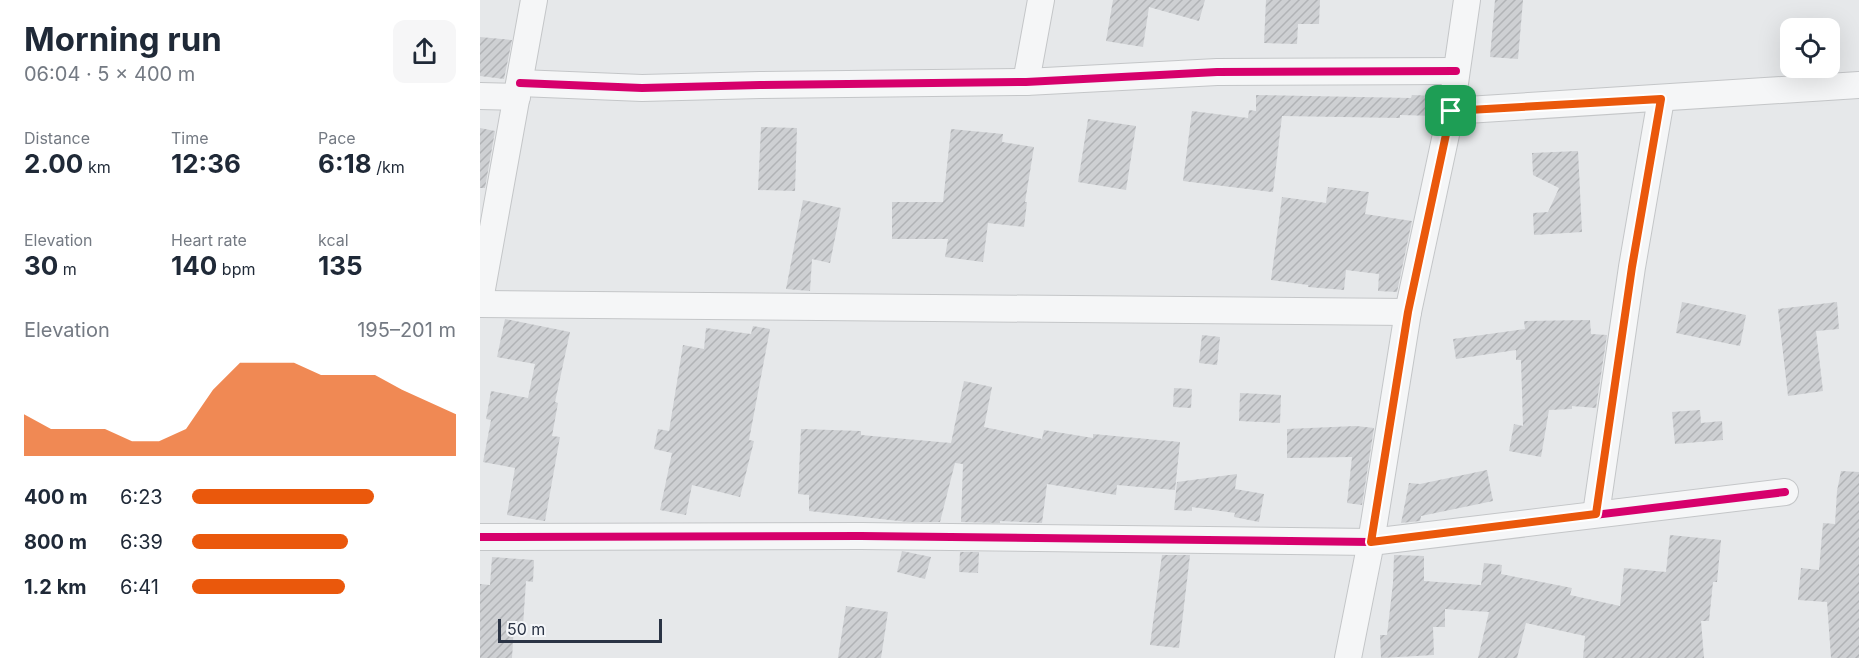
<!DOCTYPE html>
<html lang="en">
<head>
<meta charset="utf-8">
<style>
	:root { --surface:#fff; --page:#f6f6f7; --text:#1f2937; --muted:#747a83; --accent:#ea580c }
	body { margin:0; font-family:Inter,sans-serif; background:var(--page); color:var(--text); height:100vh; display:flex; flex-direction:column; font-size:22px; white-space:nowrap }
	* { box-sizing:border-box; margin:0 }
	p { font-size:20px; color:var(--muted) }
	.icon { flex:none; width:33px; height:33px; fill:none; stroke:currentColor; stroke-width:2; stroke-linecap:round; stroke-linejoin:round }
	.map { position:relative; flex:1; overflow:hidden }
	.details { display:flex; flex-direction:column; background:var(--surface); width:480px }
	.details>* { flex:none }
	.fabs { position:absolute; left:1300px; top:18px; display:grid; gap:12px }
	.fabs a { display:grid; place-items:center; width:60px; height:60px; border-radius:12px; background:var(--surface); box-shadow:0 6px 24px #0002; font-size:30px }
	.scale { position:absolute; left:18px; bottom:15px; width:164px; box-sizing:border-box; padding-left:6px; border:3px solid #2b3445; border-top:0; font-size:16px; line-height:21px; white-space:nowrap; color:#2b3445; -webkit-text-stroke:4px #f4f6f9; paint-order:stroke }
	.pin { position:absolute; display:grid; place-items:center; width:51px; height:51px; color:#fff; margin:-26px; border-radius:12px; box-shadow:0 3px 9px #0006 }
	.round { display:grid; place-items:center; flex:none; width:63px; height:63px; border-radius:12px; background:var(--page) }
	.headline { display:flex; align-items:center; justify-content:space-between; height:102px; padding:0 24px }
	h1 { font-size:33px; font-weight:700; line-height:45px }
	.metrics { display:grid; grid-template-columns:repeat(3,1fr); gap:9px; height:102px; padding:6px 24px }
	.metrics div { display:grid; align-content:center }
	.metrics b { font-size:26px; font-weight:700 }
	.metrics small { font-size:16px; font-weight:400 }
	.metrics p { font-size:16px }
	.chart { height:168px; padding:12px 24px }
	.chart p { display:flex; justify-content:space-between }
	.chart svg { width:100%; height:108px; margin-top:6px; fill:var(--accent); opacity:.7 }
	ul { padding:0 24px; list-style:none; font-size:20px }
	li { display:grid; grid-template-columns:96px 72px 1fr; align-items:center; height:45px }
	li i { height:15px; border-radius:8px; background:var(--accent) }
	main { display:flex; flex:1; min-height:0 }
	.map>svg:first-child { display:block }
	.building { fill:url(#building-hatch) }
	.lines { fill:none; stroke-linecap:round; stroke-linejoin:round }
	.minor-casing { stroke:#c4c6c8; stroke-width:28 }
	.minor { stroke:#f5f6f7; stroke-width:26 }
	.cycleway-casing { stroke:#f4f6f9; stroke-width:11 }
	.cycleway { stroke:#d6006c; stroke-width:8 }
	.route-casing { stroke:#fff; stroke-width:12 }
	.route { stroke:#ea580c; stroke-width:8 }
</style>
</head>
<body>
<main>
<section class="details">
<div class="headline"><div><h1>Morning run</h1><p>06:04 · 5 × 400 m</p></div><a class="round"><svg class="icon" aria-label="share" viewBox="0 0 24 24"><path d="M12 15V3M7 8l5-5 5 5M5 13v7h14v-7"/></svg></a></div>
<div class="metrics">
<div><p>Distance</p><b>2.00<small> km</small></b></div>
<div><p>Time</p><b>12:36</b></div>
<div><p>Pace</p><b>6:18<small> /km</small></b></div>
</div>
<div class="metrics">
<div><p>Elevation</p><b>30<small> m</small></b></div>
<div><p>Heart rate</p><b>140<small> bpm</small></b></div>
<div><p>kcal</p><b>135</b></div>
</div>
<div class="chart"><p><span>Elevation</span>195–201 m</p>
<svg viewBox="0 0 160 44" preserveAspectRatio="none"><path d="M0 44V27L10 33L20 33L30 33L40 38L50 38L60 33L70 17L80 6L90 6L100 6L110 11L120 11L130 11L140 17L150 22L160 27V44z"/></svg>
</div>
<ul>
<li><b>400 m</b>6:23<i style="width:69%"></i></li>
<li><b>800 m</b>6:39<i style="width:59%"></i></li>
<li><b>1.2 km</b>6:41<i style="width:58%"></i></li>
</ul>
</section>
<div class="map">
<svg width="1379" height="658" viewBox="0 0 1379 658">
	<defs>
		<pattern id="building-hatch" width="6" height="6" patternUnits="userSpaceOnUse" patternTransform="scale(1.5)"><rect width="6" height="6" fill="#ced0d3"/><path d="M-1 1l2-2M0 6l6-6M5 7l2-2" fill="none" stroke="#b1b3b6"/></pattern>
	</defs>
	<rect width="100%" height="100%" fill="#e6e8ea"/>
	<g class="building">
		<path d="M633,0h92l-6,21 -50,-14 -6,40 -37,-6z"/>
		<path d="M786,0h54l-1,24h-21l-1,20 -33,-1z"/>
		<path d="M1015,0h28l-5,59 -28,-2z"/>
		<path d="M0,37l32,3 -8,39 -24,-3z"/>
		<path d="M776,95l155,3 1,-3 26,1 -3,20 -35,-1v3l-118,-2 -9,76 -90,-11 9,-70 56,7 1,-8 7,1z"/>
		<path d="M608,119l48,7 -10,64 -48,-8z"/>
		<path d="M281,127l36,1 -2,63 -37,-1z"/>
		<path d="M0,128l15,3 -10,57h-5z"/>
		<path d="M471,129l52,5 -1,8 32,5 -9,55h2l-3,25 -36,-4 -5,39 -38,-5 3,-18h-56v-37h51z"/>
		<path d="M1098,151l4,81 -48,3 -1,-22 15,-1 11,-24 -26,-13 -1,-22z"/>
		<path d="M848,187l41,5 -4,22 47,7 -15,71 -19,-1 1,-17 -33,-4 -2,20 -36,-3v-2l-37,-5 11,-83 44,6z"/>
		<path d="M323,200l38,8 -11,55 -18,-4 -2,32 -24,-2z"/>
		<path d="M1202,302l64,13 -6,31 -64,-13z"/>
		<path d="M1357,302l2,27 -23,2 7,60 -35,5 -10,-87z"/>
		<path d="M25,319l65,13 -15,70 3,1 -6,33 8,1 -15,84 -38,-6 8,-47 -32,-6 8,-42 -5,-1 5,-28 37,7 7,-34 -38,-7z"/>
		<path d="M1110,320l1,14 16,1 -11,73 -24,-2v3l-23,1 -8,47 -32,-6 5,-27 9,2 -2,-66h-5v-10l-60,9 -3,-20 72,-10 -1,-8z"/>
		<path d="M273,326l17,3 -21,111 5,1 -14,56 -48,-12 -6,30 -26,-5 12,-57 -18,-4 4,-20 11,2 14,-86 21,4 2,-21 45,6z"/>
		<path d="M722,335l18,2 -3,28 -18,-2z"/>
		<path d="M484,381l28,6 -8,40 58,12 2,-9 49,8v-4l87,8 -5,48 -58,-5 -1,10 -69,-11 -5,39 -42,-2v2l-39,-1 2,-58 -8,-1 -15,59h-32l-99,-11v-16l-11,-1 3,-65 60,2v4l90,8z"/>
		<path d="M694,388l18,1 -1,19 -18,-1z"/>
		<path d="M760,393l41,2 -1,28 -41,-2z"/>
		<path d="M1220,410l1,13 21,-2 1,19 -48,4 -3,-32z"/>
		<path d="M876,426l18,2 -12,77 -15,-2 5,-46 -65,1v-29z"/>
		<path d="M1007,470l6,31 -72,15 -1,5 -19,2 8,-40 11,1z"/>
		<path d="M1361,471l18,1v186h-28l-4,-56 -29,-2 3,-32 18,2 4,-47 12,1 2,-33z"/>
		<path d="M757,474l-2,15 29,5 -5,28 -25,-5 1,-4 -43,-6v4l-18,-1 3,-28z"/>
		<path d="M1190,535l51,5 -4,42h-4l-4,39h-8l3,37h-121l2,-22 -59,-13 -9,35h-39l11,-46 -44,-3v18h-12l1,28 -53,3 -1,-23h7l6,-52 1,-28 30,1v25l57,4 3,-22 18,2 -1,9 71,14 -2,7 50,11 4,-38 42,4z"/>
		<path d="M422,551l29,6 -6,22 -28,-7z"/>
		<path d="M480,552h19l-1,21 -19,-1z"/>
		<path d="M682,555h28l-11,93 -29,-3z"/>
		<path d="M12,557l42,3 -1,22 -7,-1 -3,45h-9l-2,32h-32v-74l10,1z"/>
		<path d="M366,606l42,6 -7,46h-43z"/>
	</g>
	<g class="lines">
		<defs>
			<g id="minor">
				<path d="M546,82l15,-82"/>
				<path d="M40,83l122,5 118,-3 266,-3 191,-10 239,-1"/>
				<path d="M0,96l37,1"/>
				<path d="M971,111l408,-26"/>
				<path d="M0,300l54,-300"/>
				<path d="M0,304l928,8"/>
				<path d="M1116,514l36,-247 29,-168"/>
				<path d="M0,537l381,-1 510,6 414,-50"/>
				<path d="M868,658l23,-116 37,-230 43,-201 16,-111"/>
			</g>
		</defs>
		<use href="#minor" class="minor-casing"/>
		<use href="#minor" class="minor"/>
		<defs>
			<g id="cycleway">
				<path d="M40,83l122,5 118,-3 266,-3 191,-10 239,-1"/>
				<path d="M0,537l381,-1 510,6 414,-50"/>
			</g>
		</defs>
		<use href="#cycleway" class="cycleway-casing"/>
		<use href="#cycleway" class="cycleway"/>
	</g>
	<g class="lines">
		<defs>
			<path id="route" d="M1181,99l-29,168 -36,247 -225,28 37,-230 43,-201z"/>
		</defs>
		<use href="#route" class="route-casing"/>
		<use href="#route" class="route"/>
	</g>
</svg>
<div class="fabs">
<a><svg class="icon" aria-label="locate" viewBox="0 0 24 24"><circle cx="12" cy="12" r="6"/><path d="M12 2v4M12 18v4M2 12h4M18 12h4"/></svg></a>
</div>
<div class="scale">50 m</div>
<div class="pin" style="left:971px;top:111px;background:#1e9e55"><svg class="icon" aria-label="arrive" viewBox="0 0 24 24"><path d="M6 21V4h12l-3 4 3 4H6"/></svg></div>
</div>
</main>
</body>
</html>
